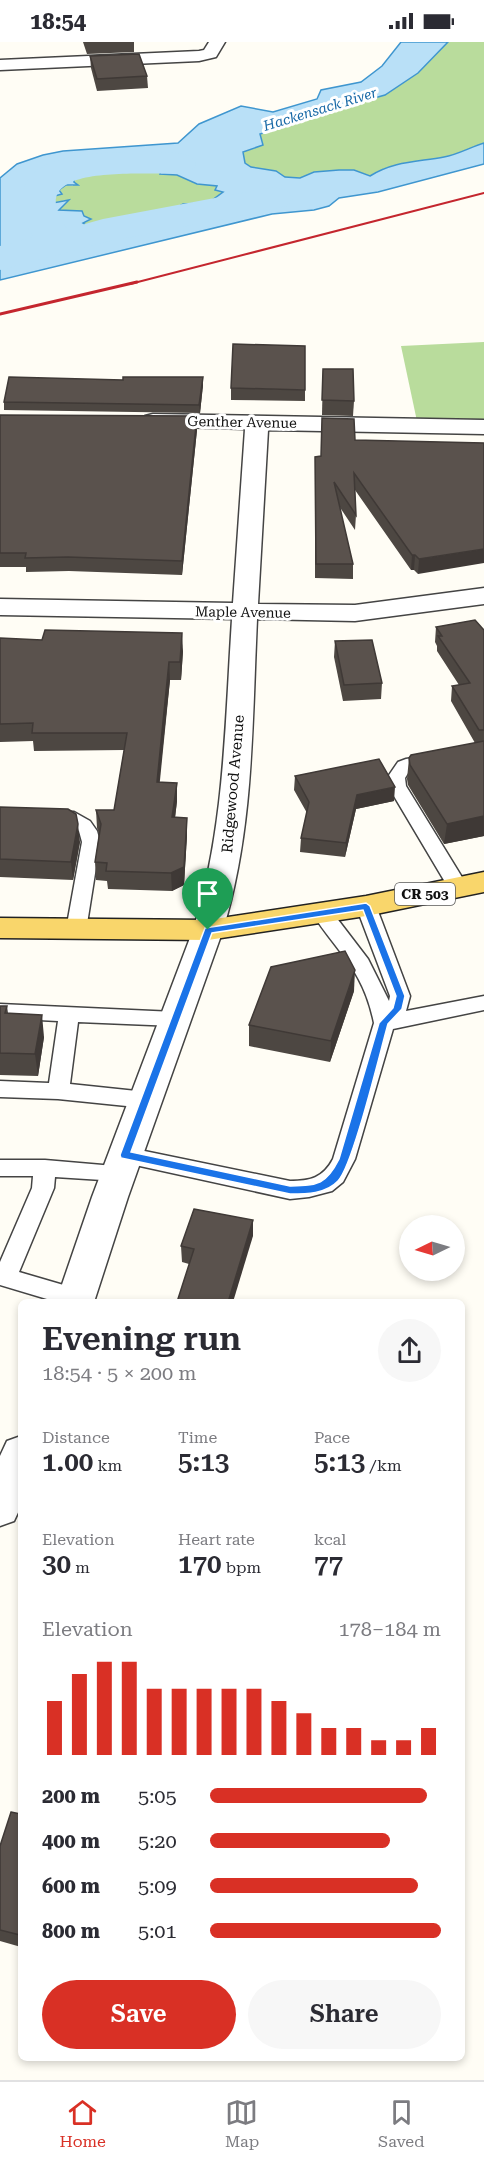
<!DOCTYPE html>
<html lang="en">
<head>
<meta charset="utf-8">
<style>
	:root { --surface:#fff; --page:#f7f7f7; --text:#2b2b33; --muted:#7c7c81; --line:#e1e1e2; --accent:#d93025 }
	body { margin:0; font-family:"Roboto Serif",serif; background:var(--page); color:var(--text); height:100vh; display:flex; flex-direction:column; font-size:22px; white-space:nowrap }
	* { box-sizing:border-box; margin:0 }
	p { font-size:20px; color:var(--muted) }
	.icon { flex:none; width:33px; height:33px; fill:none; stroke:currentColor; stroke-width:2; stroke-linecap:round; stroke-linejoin:round }
	.map { position:relative; flex:1; overflow:hidden }
	.panel { position:absolute; left:18px; top:1257px; width:447px; height:762px; display:flex; flex-direction:column; background:var(--surface); border-radius:9px; box-shadow:0 3px 9px #0003 }
	.panel>* { flex:none }
	.needle { width:39px; rotate:265deg }
	.fabs { position:absolute; left:399px; top:1173px; display:grid; gap:12px }
	.fabs a { display:grid; place-items:center; width:66px; height:66px; border-radius:50%; background:var(--surface); box-shadow:0 3px 9px #0003; font-size:30px }
	.pin { position:absolute; display:grid; place-items:center; width:51px; height:51px; color:#fff; margin:-62px -26px; border-radius:50% 50% 50% 0; rotate:-45deg; box-shadow:0 0 6px #0007 }
	.pin .icon { rotate:45deg }
	.round { display:grid; place-items:center; flex:none; width:63px; height:63px; border-radius:32px; background:var(--page) }
	.head { display:flex; align-items:center; justify-content:space-between; height:102px; padding:0 24px }
	h1 { font-size:33px; font-weight:600; line-height:45px }
	.figures { display:grid; grid-template-columns:repeat(3,1fr); gap:9px; height:102px; padding:6px 24px }
	.figures div { display:grid; align-content:center }
	.figures b { font-size:26px; font-weight:600 }
	.figures small { font-size:16px; font-weight:400 }
	.figures p { font-size:16px }
	.chart { height:168px; padding:12px 24px }
	.chart p { display:flex; justify-content:space-between }
	.chart svg { width:100%; height:108px; margin-top:6px; stroke:var(--accent); stroke-width:6 }
	.primary-button { display:flex; gap:12px; margin-top:auto; padding:12px 24px }
	.primary-button a { flex:1; height:69px; border-radius:36px; background:var(--accent); color:#fff; font-size:24px; font-weight:600; line-height:69px; text-align:center }
	.primary-button a+a { background:var(--page); color:var(--text) }
	ul { padding:0 24px; list-style:none; font-size:20px }
	li { display:grid; grid-template-columns:96px 72px 1fr; align-items:center; height:45px }
	li i { height:15px; border-radius:8px; background:var(--accent) }
	.status { display:flex; justify-content:space-between; align-items:center; height:42px; padding:0 30px; background:var(--surface); direction:ltr }
	.status svg { height:16px; fill:currentColor }
	.menu { display:flex; justify-content:space-around; align-items:center; height:84px; border-top:2px solid var(--line); background:var(--surface); font-size:16px; color:var(--muted) }
	.menu a { display:grid; justify-items:center; gap:3px }
	.menu .active { color:var(--accent) }
	.map>svg:first-child { display:block }
	.forest { fill:#b9dc9c }
	.water { fill:#b9e0f7; stroke:#3f96cf; stroke-width:1.5; fill-rule:evenodd }
	.lines { fill:none; stroke-linecap:round; stroke-linejoin:round }
	.river { fill:#b9e0f7; fill-rule:evenodd }
	.service-casing { stroke:#444; stroke-width:3 }
	.minor-casing { stroke:#444; stroke-width:3 }
	.tertiary-casing { stroke:#444; stroke-width:3 }
	.primary-casing { stroke:#222; stroke-width:3 }
	.service { fill:#fff; fill-rule:evenodd }
	.minor { fill:#fff; fill-rule:evenodd }
	.tertiary { fill:#fff; fill-rule:evenodd }
	.primary { fill:#f9d66b; fill-rule:evenodd }
	.rail-far1 { stroke:#c4262e; stroke-width:2 }
	.rail { stroke:#c4262e; stroke-width:3 }
	.wall { fill:#4d4742 }
	.shaded-wall { fill:#3f3936 }
	.building { fill:#5a524d; stroke:#3f3936; stroke-width:1.5 }
	.route { fill:#1a73e8; stroke:#fff; stroke-width:1.5; fill-rule:evenodd }
	.labels { text-anchor:middle; dominant-baseline:central; stroke-width:6; stroke-linejoin:round; paint-order:stroke }
	.far-water-label { font-size:14px; font-style:italic; fill:#1768a6; stroke:#fff }
	.far-street-label { font-size:14px; fill:#111; stroke:#fff }
	.shield { fill:#fff; stroke:#585858; stroke-width:1.5 }
	.shield-label { font-size:14px; font-weight:bold; fill:#111 }
	.street-label { font-size:15px; fill:#111; stroke:#fff }
</style>
</head>
<body>
<div class="status"><b>18:54</b><svg viewBox="0 0 49 12"><path d="M0 12V9h3v3zM5 12V6h3v6zM10 12V3h3v9zM15 12V0h3v12zM26 1h20v11H26zM47 4h2v5h-2z"/></svg></div>
<div class="map">
<svg width="484" height="2038" viewBox="0 0 484 2038">
	<rect width="100%" height="100%" fill="#fffdf5"/>
	<g class="forest">
		<path d="M448,0h36v101c-13,4 -27,12 -40,14 -25,5 -52,4 -74,19l-16,-6h-15l-25,2 -14,6 -15,-1 -9,-6 -25,-4 -6,-4 -3,-11 20,-7 -2,-11 27,-8 12,-7 86,-24 33,-22z"/>
		<path d="M79,123l5,1 2,5h18v-5l2,-1h19l4,3c14,-5 19,3 32,3l2,3 14,1 20,9 20,2 6,6 -15,11 -25,1 2,9 -18,7 -24,-2 -15,3 -29,1 -12,3 -4,-2 8,-4 -7,-3 -2,-4 -23,-2 7,-10 -13,3 -6,-5 15,-4 -3,-4 7,-5 7,1 1,-7 -11,-4 9,-1z"/>
		<path d="M484,300v85l-66,-1 -17,-80z"/>
	</g>
	<path class="water" d="M401,0h47l-30,31 -33,22 -85,24 -13,7 -27,8 3,11 -20,7 2,11 6,4 25,4 9,6 15,1 14,-6 25,-2h15l16,6c24,-15 47,-14 74,-19 13,-2 27,-10 40,-14v21l-106,28 -39,6 -10,8 -15,4 -42,4 -272,66v-102l17,-14 26,-9 20,-4 115,-8 21,-19 42,-18 32,6 44,-13 4,-9 40,-8 21,-16zM79,123l5,1 2,5h19l-2,-5 3,-1h19l4,3 14,-3 6,5 12,1 -1,3 17,1 20,9 20,2 -2,4 8,2 -15,11 -25,1 -2,1 3,8c-14,9 -25,4 -41,5 -19,1 -38,5 -57,7l-3,-2 8,-4 -7,-3 -2,-5 -23,-1 10,-10 -16,3 -6,-5 15,-4 -3,-4 7,-5h12l-4,-3v-3l-11,-5 18,-2 -1,-4 -3,-1z"/>
	<g class="lines">
		<path class="river" d="M147,110l31,1 13,3 5,8 -5,8c-32,7 -176,-16 -124,57l36,-10 171,-32 13,3 6,8 -6,8 -13,3 -168,33 -106,28v-24l34,-9 -11,-16 -6,-18c4,-10 8,-22 16,-29 24,-23 83,-22 114,-22z"/>
		<defs>
			<g id="service">
				<path d="M484,705v10l-68,11 -6,2 -5,8 1,8 62,101 -3,4 -7,2 -7,-2 -3,-4 -60,-101 -1,-8 11,-16 8,-3z"/>
				<path d="M0,768l74,2 16,9 7,10 3,11 -14,88 -3,5 -7,2 -7,-2 -3,-5 16,-88 -3,-11 -9,-7 -70,-2z"/>
				<path d="M366,858l7,1 3,5 34,90 -4,15 78,-15v14l-91,19 -38,130 -12,23 -11,9 -23,6 -19,2 -173,-38 -3,-6 3,-6 8,-2 165,34c20,0 33,-3 43,-22l41,-136c-11,-54 -35,-68 -62,-110l3,-5 7,-1 7,1 39,51 21,42 1,-5 -34,-90 3,-5z"/>
				<path d="M0,962l175,8 7,2 3,5 -3,5 -7,2 -97,-4 -8,62 76,8 8,2 3,6 -3,6 -8,2 -88,-9 -58,-2v-16l49,2 9,-62 -58,-3z"/>
				<path d="M0,1118h45l81,7 3,6 -3,6 -8,2 -63,-4 -1,11 -35,84 65,19 4,7 -2,4h-29l-57,-17v-23l32,-74 1,-12h-33z"/>
			</g>
			<g id="minor">
				<path d="M209,0h16l-9,15 -17,4 -199,9v-10l199,-9 5,-1z"/>
				<path d="M153,372l331,6v14l-216,-4 -10,174 97,1 129,-17v16l-129,17 -98,-2c-5,105 -3,209 -34,311l-4,7 -11,3 -11,-3 -4,-7c32,-102 32,-206 39,-311l-232,-4v-16l233,4 12,-174 -100,-3 -3,-5 3,-5z"/>
			</g>
			<g id="tertiary">
				<path d="M208,878l11,3 4,7 -95,267 -34,105h-38l36,-105 101,-267 4,-7z"/>
				<path d="M21,1394v70l-7,15 -14,5v-70l7,-15z"/>
			</g>
			<path id="primary" d="M484,830v20l-118,24 -158,24 -208,-2v-20l208,2 158,-24z"/>
		</defs>
		<use href="#service" class="service-casing"/>
		<use href="#minor" class="minor-casing"/>
		<use href="#tertiary" class="tertiary-casing"/>
		<use href="#primary" class="primary-casing"/>
		<use href="#service" class="service"/>
		<use href="#minor" class="minor"/>
		<use href="#tertiary" class="tertiary"/>
		<use href="#primary" class="primary"/>
		<path class="rail-far1" d="M130,242l354,-91"/>
		<path class="rail" d="M0,272l137,-32"/>
	</g>
	<g class="wall">
		<path d="M83,0h51v10l-47,2z"/>
		<path d="M90,14l57,20 1,12 -51,3 -6,-23z"/>
		<path d="M323,327l31,32 -1,15 -31,-1z"/>
		<path d="M123,338l80,5 -3,28 -196,-3v-8z"/>
		<path d="M231,346l74,2v11l-74,-1z"/>
		<path d="M0,373l197,1v14l-15,145 -113,-4 -43,1v-5h-26z"/>
		<path d="M355,398l129,3 -66,131 -4,-4h-3l-56,-80 1,25 -1,15 -16,-24 14,58v15l-38,-1v-121l6,-1z"/>
		<path d="M436,585l48,3v206l-40,8 -36,-59 -1,-6 2,-21 66,-15 -24,-42 1,-15 7,-1 -22,-34v-5l-2,-4z"/>
		<path d="M0,596l183,13 -2,29h-11l-11,102 18,1v18l-2,16 12,18 -3,50 -12,6 -64,-2 -1,-8 -11,-1 -1,-18 4,-28 -2,-6 -1,-18h18l10,-60 -90,1 -1,-10 -33,1z"/>
		<path d="M335,599l47,42 -1,16 -38,2 -9,-44z"/>
		<path d="M295,734l99,25 -38,8 -11,48 -45,-5 1,-14 6,-25 -13,-23z"/>
		<path d="M0,765l80,35 -7,38 -73,-3z"/>
		<path d="M354,949l-24,71 -81,-16v-21z"/>
		<path d="M0,964h7l1,7 36,24 -6,39 -38,-1z"/>
		<path d="M253,1194l-64,28 -7,-2 -1,-16z"/>
		<path d="M21,1772v133l-21,-6v-95z"/>
	</g>
	<g class="shaded-wall">
		<path d="M203,335v8l-3,28 -1,-8z"/>
		<path d="M197,374v14l-15,145v-14z"/>
		<path d="M484,507v14l-66,11 1,-15z"/>
		<path d="M412,513h3l-1,15h-3z"/>
		<path d="M182,591l1,18 -2,29 -1,-18z"/>
		<path d="M169,620l1,18 -12,120 -1,-18z"/>
		<path d="M177,741v18l-4,34 -1,-18z"/>
		<path d="M395,745l-1,14 -38,8 -11,48 1,-14 11,-48z"/>
		<path d="M484,774v20l-40,8 3,-20z"/>
		<path d="M187,776v17l-3,50 -12,6 -1,-18z"/>
		<path d="M78,782l2,18 -7,38 -2,-18z"/>
		<path d="M355,928l-1,21 -24,71 1,-21z"/>
		<path d="M42,973l2,22 -6,39 -3,-22z"/>
		<path d="M253,1178v16l-20,66h-4v-3z"/>
	</g>
	<g class="building">
		<path d="M139,12l8,22 -50,3 -7,-23z"/>
		<path d="M233,302l72,2v44l-74,-2z"/>
		<path d="M323,327h30l1,32 -32,-1z"/>
		<path d="M9,335l114,3v-3h80l-4,28 -195,-3z"/>
		<path d="M0,373l197,1 -15,145 -114,-4 -43,1 1,-5h-26z"/>
		<path d="M322,376l32,1 1,21 129,3v106l-65,10 -4,-4h-3l-58,-82 2,42 -22,-33 19,82h-37l-1,-107 6,-1z"/>
		<path d="M475,578l9,10v100h-5l-27,-44 18,-3 -32,-47h4l-6,-9z"/>
		<path d="M45,588l137,3 -2,29h-11l-12,120 20,1 -5,34 15,1 -3,49 -13,6 -65,-2 1,-8 -12,-1 6,-38 -5,-14h18l13,-77h-95l1,-10 -33,1v-86l42,2z"/>
		<path d="M372,598l10,43 -38,2 -9,-44z"/>
		<path d="M484,699v75l-37,8 -37,-59 -1,-7 2,-3z"/>
		<path d="M379,717l16,28 -38,8 -11,48 -45,-5 8,-36 -14,-26z"/>
		<path d="M0,765l68,2 8,5 2,10 -7,38 -71,-3z"/>
		<path d="M345,909l10,19 -24,71 -82,-16 22,-58z"/>
		<path d="M0,964h7l-2,7 37,2 -7,39 -35,-1z"/>
		<path d="M194,1167l59,11 -24,79 3,1v2h-55l17,-53 -13,-3z"/>
		<path d="M11,1770l10,2 -1,121 -20,-5v-84z"/>
	</g>
	<path class="route" d="M366,861l4,3 35,90 -3,13 -14,15c-8,28 -35,142 -50,157 -12,13 -32,13 -48,13l-169,-36 -1,-3 85,-227zM363,868l33,86 -3,12 -14,15 -40,136c-13,26 -21,26 -49,27l-159,-34 81,-219z"/>
	<g class="labels">
		<g class="far-water-label">
			<text transform="translate(320 67) rotate(-17)">Hackensack River</text>
		</g>
		<g class="far-street-label">
			<text transform="translate(242 380) rotate(1)">Genther Avenue</text>
			<text transform="translate(243 570) rotate(1)">Maple Avenue</text>
		</g>
		<rect class="shield" x="395" y="841" width="60" height="22" rx="4.5"/>
		<g class="shield-label">
			<text x="425" y="852">CR 503</text>
		</g>
		<g class="street-label">
			<text transform="translate(233 742) rotate(-85)">Ridgewood Avenue</text>
		</g>
	</g>
</svg>
<div class="fabs">
<a><svg class="needle" viewBox="-14 -14 28 28"><path d="M0-13l5 13h-10z" fill="#e53935"/><path d="M0 13l5-13h-10z" fill="#7c7c81"/></svg></a>
</div>
<div class="pin" style="left:208px;top:888px;background:#1e9e55"><svg class="icon" aria-label="arrive" viewBox="0 0 24 24"><path d="M6 21V4h12l-3 4 3 4H6"/></svg></div>
<section class="panel">
<div class="head"><div><h1>Evening run</h1><p>18:54 · 5 × 200 m</p></div><a class="round"><svg class="icon" aria-label="share" viewBox="0 0 24 24"><path d="M12 15V3M7 8l5-5 5 5M5 13v7h14v-7"/></svg></a></div>
<div class="figures">
<div><p>Distance</p><b>1.00<small> km</small></b></div>
<div><p>Time</p><b>5:13</b></div>
<div><p>Pace</p><b>5:13<small> /km</small></b></div>
</div>
<div class="figures">
<div><p>Elevation</p><b>30<small> m</small></b></div>
<div><p>Heart rate</p><b>170<small> bpm</small></b></div>
<div><p>kcal</p><b>77</b></div>
</div>
<div class="chart"><p><span>Elevation</span>178–184 m</p>
<svg viewBox="0 0 160 44" preserveAspectRatio="none"><path d="M5 44V22M15 44V11M25 44V6M35 44V6M45 44V17M55 44V17M65 44V17M75 44V17M85 44V17M95 44V22M105 44V27M115 44V33M125 44V33M135 44V38M145 44V38M155 44V33"/></svg>
</div>
<ul>
<li><b>200 m</b>5:05<i style="width:94%"></i></li>
<li><b>400 m</b>5:20<i style="width:78%"></i></li>
<li><b>600 m</b>5:09<i style="width:90%"></i></li>
<li><b>800 m</b>5:01<i style="width:100%"></i></li>
</ul>
<div class="primary-button"><a>Save</a><a>Share</a></div>
</section>
</div>
<nav class="menu">
<a class="active"><svg class="icon" aria-label="home" viewBox="0 0 24 24"><path d="M3 11l9-7 9 7M6 9v11h12V9"/></svg>Home</a>
<a><svg class="icon" aria-label="map" viewBox="0 0 24 24"><path d="M3 6l6-2 6 2 6-2v14l-6 2-6-2-6 2zM9 4v14M15 6v14"/></svg>Map</a>
<a><svg class="icon" aria-label="saved" viewBox="0 0 24 24"><path d="M7 4h10v16l-5-4-5 4z"/></svg>Saved</a>
</nav>
</body>
</html>
